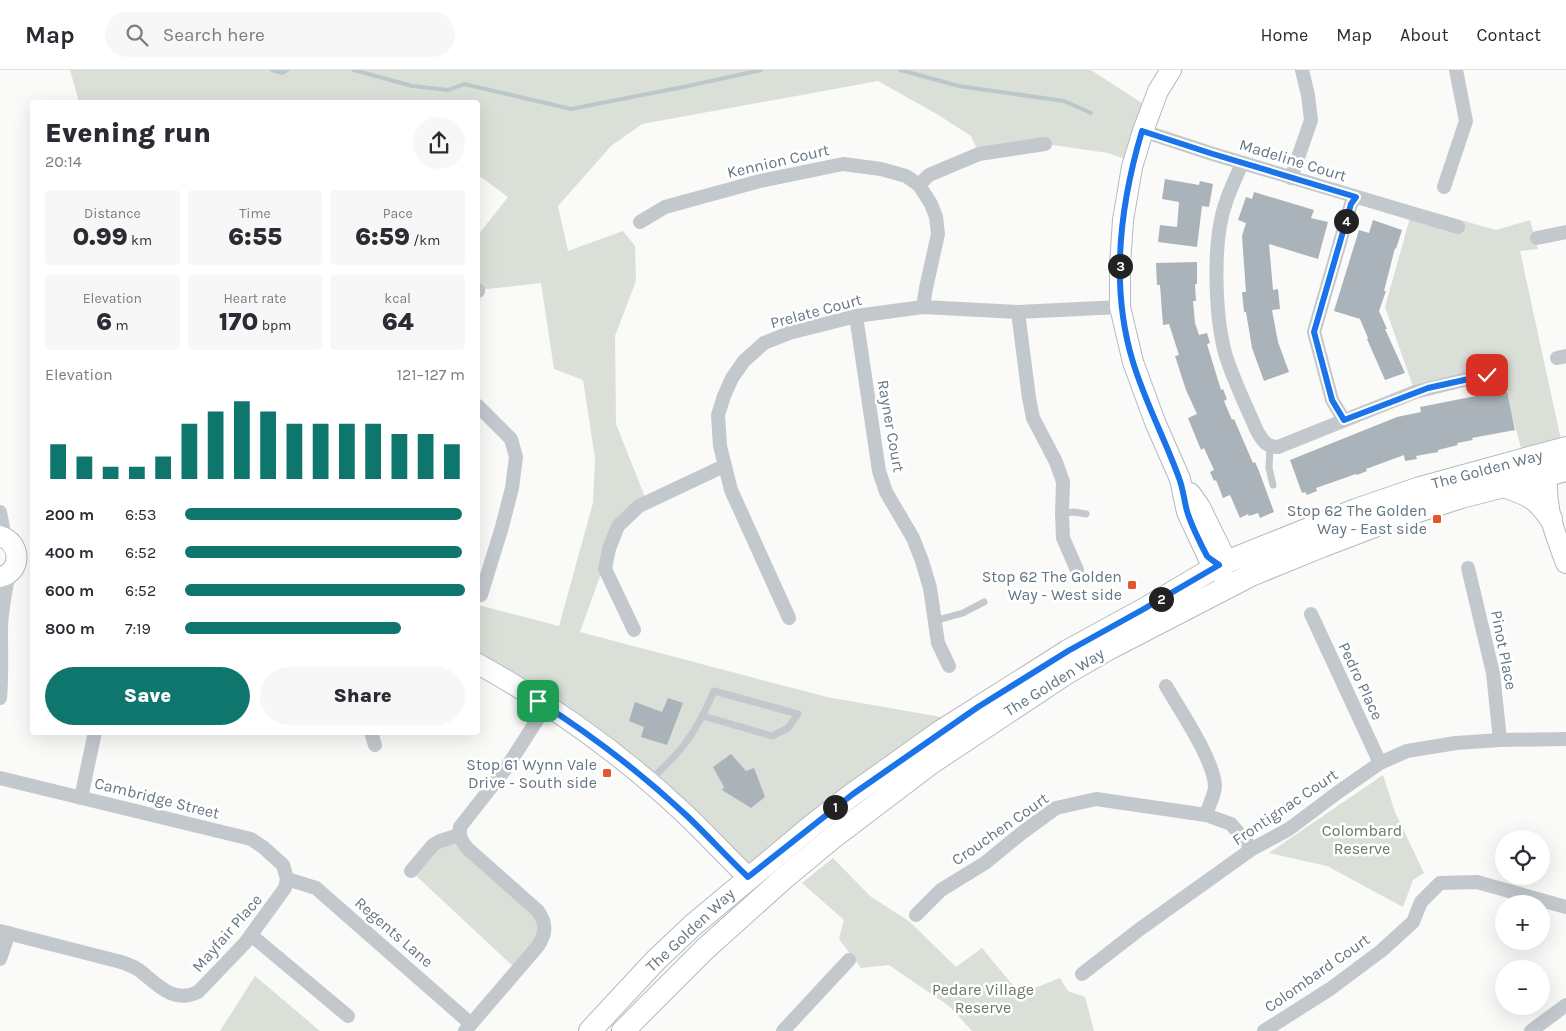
<!DOCTYPE html>
<html lang="en">
<head>
<meta charset="utf-8">
<style>
	:root { --surface:#fff; --page:#f7f7f7; --text:#2b2b33; --muted:#7c7c81; --line:#e1e1e2; --accent:#0f766e }
	body { margin:0; font-family:Karla,sans-serif; background:var(--page); color:var(--text); height:100vh; display:flex; flex-direction:column; font-size:19px; white-space:nowrap }
	* { box-sizing:border-box; margin:0 }
	p { font-size:16px; color:var(--muted) }
	.icon { flex:none; width:28px; height:28px; fill:none; stroke:currentColor; stroke-width:2; stroke-linecap:round; stroke-linejoin:round }
	.map { position:relative; flex:1; overflow:hidden }
	.details { position:absolute; left:30px; top:30px; width:450px; height:635px; display:flex; flex-direction:column; background:var(--surface); border-radius:5px; box-shadow:0 5px 20px #0002 }
	.details>* { flex:none }
	.buttons { position:absolute; left:1495px; top:760px; display:grid; gap:10px }
	.buttons a { display:grid; place-items:center; width:55px; height:55px; border-radius:50%; background:var(--surface); box-shadow:0 5px 20px #0002; font-size:25px }
	.pin { position:absolute; display:grid; place-items:center; width:42px; height:42px; color:#fff; margin:-21px; border-radius:10px; box-shadow:0 2px 8px #0006 }
	.km { position:absolute; width:25px; height:25px; margin:-12px; border-radius:50%; background:#222; color:#fff; font-size:14px; line-height:25px; text-align:center }
	.round { display:grid; place-items:center; flex:none; width:52px; height:52px; border-radius:26px; background:var(--page) }
	.head { display:flex; align-items:center; justify-content:space-between; height:85px; padding:0 15px }
	h1 { font-size:28px; font-weight:800; line-height:38px }
	.stats { display:grid; grid-template-columns:repeat(3,1fr); gap:8px; height:85px; padding:5px 15px }
	.stats div { display:grid; align-content:center; border-radius:5px; background:var(--page); text-align:center }
	.stats b { font-size:25px; font-weight:800 }
	.stats small { font-size:14px; font-weight:400 }
	.stats p { font-size:14px }
	.chart { height:140px; padding:10px 15px }
	.chart p { display:flex; justify-content:space-between }
	.chart svg { width:100%; height:90px; margin-top:5px; stroke:var(--accent); stroke-width:6 }
	.primary-button { display:flex; gap:10px; margin-top:auto; padding:10px 15px }
	.primary-button a { flex:1; height:58px; border-radius:30px; background:var(--accent); color:#fff; font-size:20px; font-weight:800; line-height:58px; text-align:center }
	.primary-button a+a { background:var(--page); color:var(--text) }
	ul { padding:0 15px; list-style:none; font-size:16px }
	li { display:grid; grid-template-columns:80px 60px 1fr; align-items:center; height:38px }
	li i { height:12px; border-radius:6px; background:var(--accent) }
	header { display:flex; align-items:center; gap:30px; box-sizing:border-box; height:70px; padding:0 25px; background:var(--surface); border-bottom:1px solid var(--line) }
	header strong { font-size:24px }
	nav { display:flex; gap:28px; margin-inline-start:auto; font-size:18px }
	.search { width:350px; height:45px; background:var(--page); display:flex; align-items:center; gap:12px; box-sizing:border-box; padding:0 18px; border-radius:28px; color:var(--muted); font-size:19px }
	.map>svg:first-child { display:block }
	.green { fill:#dadfd7 }
	.lines { fill:none; stroke-linecap:round; stroke-linejoin:round }
	.stream { stroke:#bbc7cb; stroke-width:4 }
	.building { fill:#aab3b9 }
	.secondary-casing { stroke:#b3babf; stroke-width:22 }
	.primary-casing { stroke:#b5babe; stroke-width:24 }
	.lane { stroke:#c3c8cc; stroke-width:7 }
	.street { stroke:#c3c8cc; stroke-width:14 }
	.secondary { stroke:#fff; stroke-width:20 }
	.primary { stroke:#fff; stroke-width:22 }
	.route-casing { stroke:#fff; stroke-width:10 }
	.route { stroke:#1a73e8; stroke-width:6 }
	.poi-dot { fill:#e4572e; stroke:#fff; stroke-width:2 }
	.labels { text-anchor:middle; dominant-baseline:central; stroke-width:5; stroke-linejoin:round; paint-order:stroke }
	.street-label { font-size:16px; fill:#657683; stroke:#fff }
	.poi-label { font-size:16px; fill:#657683; stroke:#fff; text-anchor:end }
	.park-label { font-size:16px; fill:#687a64; stroke:#fff }
</style>
</head>
<body>
<header>
<strong>Map</strong>
<div class="search"><svg class="icon" aria-label="search" viewBox="0 0 24 24"><circle cx="10" cy="10" r="6"/><path d="M15 15l6 6"/></svg>Search here</div>
<nav><a>Home</a><a>Map</a><a>About</a><a>Contact</a></nav>
</header>
<div class="map">
<svg width="1566" height="961" viewBox="0 0 1566 961">
	<rect width="100%" height="100%" fill="#fafaf8"/>
	<g class="green">
		<path d="M70,0h1021l60,39 -18,53 -25,-9 -62,-9 -67,10 -8,-18 -36,-23 -57,-32 -236,43 -31,22 -53,60 10,45 55,-20 12,15 1,35 -21,55 1,88 31,78 -29,24 -38,106 247,65 131,23 -210,157 -27,-38 -243,-174v-60l81,21 34,-123 2,-45 -12,-78 -29,-11 -13,-86 -63,7v-55l30,-38 -30,-22v-73h-399z"/>
		<path d="M1436,143l60,17 34,-10 8,29 -18,2 43,198 -39,10 -24,-88 -85,21 -30,-85 26,-93 23,6z"/>
		<path d="M1383,705l12,37 29,61 -11,7 -10,27 -76,-41 -58,-13z"/>
		<path d="M459,765l86,93 -28,42 -106,-99 26,-29z"/>
		<path d="M833,788l37,38 40,26 46,45 26,-19 38,46 40,-16 8,13 17,6 9,34h-122l-23,-25 -60,-41 -28,3 -22,-29 5,-19 -42,-37z"/>
		<path d="M255,906l65,55h-100z"/>
	</g>
	<g class="lines">
		<g class="stream">
			<path d="M272,0l10,3 5,-3"/>
			<path d="M354,0l58,16 36,4 16,-6 107,25 112,-22 78,-17"/>
			<path d="M900,0l59,16 105,15 27,12"/>
		</g>
	</g>
	<g class="building">
		<path d="M1165,109l34,6 1,-4 13,3 -4,23 -7,-1 -5,41 -39,-5 2,-17 17,2 2,-25 -17,-3z"/>
		<path d="M1254,122l60,18 -3,8 17,4 -10,37 -49,-15 4,46 5,-1 2,20 -8,1 6,32 11,30 -25,9 -12,-33 -6,-36h-2l-2,-20h4l-4,-56 4,-13 -8,-3 8,-23 6,2z"/>
		<path d="M1373,150l29,10 -6,19 -1,-1 -11,43h2l-7,20 8,18h-2l20,44 -20,7 -18,-41 1,-1 -8,-19 -26,-8 25,-81 10,3z"/>
		<path d="M1197,192v22h-2l1,17h-3l2,22 4,12 8,-2 3,10 -3,1 14,46 2,-1 4,10 -3,2 8,19 2,-1 19,44 2,-1 4,9 15,41 -14,6 -2,-5 -9,3 -1,-2 -8,4 -10,-23 -7,3 -7,-18 -2,1 -4,-9 4,-2 -10,-22 -3,2 -13,-32 9,-4 -11,-24 -11,-34 4,-1 -10,-31 -6,1 -3,-40h-3l-1,-22z"/>
		<path d="M1486,321v1l9,-1v3l12,-2 8,38 -43,8 1,2 -16,3 1,2 -20,5v2l-22,4 1,3 -12,2 -1,-6 -38,14 1,2 -10,4 -1,-1 -40,14 1,3 -10,4 -2,-3 -3,1 -12,-33 107,-43 24,-5 -1,-5 56,-11 -1,-4z"/>
		<path d="M668,628l15,5 -16,42 -26,-8 3,-10 -15,-6 6,-19 27,10z"/>
		<path d="M731,684l15,17 8,-3 11,29 -14,11 -29,-18 2,-3 -11,-20z"/>
	</g>
	<g class="lines">
		<defs>
			<g id="secondary">
				<path d="M1171,0l-13,21 -15,40 -11,36 -9,53 -3,45v42l13,55 22,60 25,57 7,33 21,45 11,8 9,22"/>
				<path d="M1547,404c-2,35 7,57 19,89"/>
				<path d="M1190,423l10,14 22,45 -3,13"/>
				<path d="M0,466c21,6 23,36 0,41"/>
				<path d="M478,594c74,41 146,92 208,151 21,20 41,42 62,62"/>
			</g>
			<g id="primary">
				<path d="M1504,416c25,9 32,11 47,33"/>
				<path d="M590,961l66,-71 36,-34 121,-101 40,-31 87,-62 128,-81 75,-41 76,-45 137,-55 64,-22 146,-40"/>
				<path d="M623,961l82,-82 79,-71 47,-39 100,-76 134,-89 43,-25 143,-74 71,-29 68,-26 71,-23 105,-27"/>
			</g>
		</defs>
		<use href="#secondary" class="secondary-casing"/>
		<use href="#primary" class="primary-casing"/>
		<g class="lane">
			<path d="M1270,377l-1,21 4,17"/>
			<path d="M1062,443l12,-1 12,2"/>
			<path d="M934,551l29,-8 21,-11"/>
			<path d="M650,710c32,-28 47,-49 64,-89l84,23 -10,14 -16,8 -69,-20"/>
		</g>
		<g class="street">
			<path d="M1143,61l70,23 245,73"/>
			<path d="M1242,93c-5,13 -12,26 -16,39 -14,38 -11,113 -1,151 7,24 22,55 32,78 6,10 9,16 21,16l137,-55 85,-21"/>
			<path d="M1291,108l20,-58 -3,-25 -6,-25"/>
			<path d="M919,115l10,-10 50,-21 66,-10"/>
			<path d="M1444,117l22,-66 -10,-51"/>
			<path d="M640,152l25,-15 95,-26 83,-17 38,5 25,7 13,9 12,19 5,13 2,17 -12,54 -3,19"/>
			<path d="M1537,168l29,-6"/>
			<path d="M478,220v1"/>
			<path d="M1018,242l11,86 4,20 23,44 7,20 -1,31 1,25 14,32"/>
			<path d="M856,246l23,155 7,21 27,46 9,23 8,27 8,55 11,23"/>
			<path d="M1557,288l9,-2"/>
			<path d="M478,336l33,33 5,18 -4,31 -10,39 -21,68"/>
			<path d="M1344,350l-12,-20 -18,-68 37,-128 5,-7"/>
			<path d="M0,442l5,26"/>
			<path d="M1468,498l25,105 7,67"/>
			<path d="M1311,544l69,149"/>
			<path d="M789,548l-58,-128 -11,-44 -2,-31 6,-19 8,-18 12,-17 20,-18 25,-10 67,-17 67,-9 95,5 102,-5"/>
			<path d="M634,560l-29,-61 4,-20 9,-23 21,-20 85,-40"/>
			<path d="M1166,616c14,24 48,74 49,100 0,9 -7,21 -9,29"/>
			<path d="M0,628c2,-22 1,-44 1,-67 0,-19 4,-39 8,-58"/>
			<path d="M371,662l4,13"/>
			<path d="M0,708l251,61 12,8 20,18 4,14 -2,9 -40,55 -47,49c-25,12 -40,-7 -59,-22 -6,-4 -12,-6 -18,-8l-121,-31"/>
			<path d="M81,728l14,-66"/>
			<path d="M411,801l22,-26 7,-4 19,-6"/>
			<path d="M287,809l29,9 155,136"/>
			<path d="M916,845l25,-25 44,-27 38,-31 33,-24 40,-9 110,16 25,9 21,25"/>
			<path d="M251,865l97,81"/>
			<path d="M0,889l9,-26"/>
			<path d="M1082,904l58,-45 112,-80 37,-20 48,-36 43,-30 27,-12 49,-8 44,-3 66,-1"/>
			<path d="M465,961l73,-85c8,-13 9,-22 0,-35l-70,-62c-6,-7 -9,-12 -8,-22l47,-60 39,-61"/>
			<path d="M783,961l66,-71"/>
			<path d="M1264,961l66,-42 51,-38 32,-29 8,-20 19,-19 37,-1 89,25"/>
			<path d="M1531,961l35,-26"/>
		</g>
		<use href="#secondary" class="secondary"/>
		<use href="#primary" class="primary"/>
	</g>
	<g class="lines">
		<defs>
			<path id="route" d="M538,631c52,33 102,71 148,114 21,20 41,42 62,62l105,-83 125,-87 90,-56 74,-41 77,-45c-4,-3 -9,-6 -12,-9 -6,-11 -17,-34 -20,-45 -3,-11 -4,-23 -8,-33 -14,-39 -34,-76 -46,-116 -23,-75 -13,-157 9,-231l71,23 143,43 -5,7 -37,128 18,68 12,20 84,-32 59,-13"/>
		</defs>
		<use href="#route" class="route-casing"/>
		<use href="#route" class="route"/>
	</g>
	<g class="poi-dot">
		<rect x="1432" y="444" width="10" height="10" rx="2.5"/>
		<rect x="1127" y="510" width="10" height="10" rx="2.5"/>
		<rect x="602" y="698" width="10" height="10" rx="2.5"/>
	</g>
	<g class="labels">
		<g class="street-label">
			<text transform="translate(1293 90) rotate(17)">Madeline Court</text>
			<text transform="translate(778 91) rotate(-13)">Kennion Court</text>
			<text transform="translate(816 241) rotate(-15)">Prelate Court</text>
			<text transform="translate(891 356) rotate(80)">Rayner Court</text>
			<text transform="translate(1487 399) rotate(-15)">The Golden Way</text>
			<text transform="translate(1504 580) rotate(79)">Pinot Place</text>
			<text transform="translate(1361 611) rotate(65)">Pedro Place</text>
			<text transform="translate(1054 612) rotate(-32)">The Golden Way</text>
			<text transform="translate(157 728) rotate(14)">Cambridge Street</text>
			<text transform="translate(1285 737) rotate(-34)">Frontignac Court</text>
			<text transform="translate(1000 759) rotate(-35)">Crouchen Court</text>
			<text transform="translate(690 860) rotate(-43)">The Golden Way</text>
			<text transform="translate(394 862) rotate(41)">Regents Lane</text>
			<text transform="translate(227 863) rotate(-49)">Mayfair Place</text>
			<text transform="translate(1317 903) rotate(-35)">Colombard Court</text>
		</g>
		<g class="poi-label">
			<text x="1427" y="440">Stop 62 The Golden<tspan x="1427" dy="18">Way - East side</tspan></text>
			<text x="1122" y="506">Stop 62 The Golden<tspan x="1122" dy="18">Way - West side</tspan></text>
			<text x="597" y="694">Stop 61 Wynn Vale<tspan x="597" dy="18">Drive - South side</tspan></text>
		</g>
		<g class="park-label">
			<text x="1362" y="760">Colombard<tspan x="1362" dy="18">Reserve</tspan></text>
			<text x="983" y="919">Pedare Village<tspan x="983" dy="18">Reserve</tspan></text>
		</g>
	</g>
</svg>
<div class="buttons">
<a><svg class="icon" aria-label="locate" viewBox="0 0 24 24"><circle cx="12" cy="12" r="6"/><path d="M12 2v4M12 18v4M2 12h4M18 12h4"/></svg></a>
<a>+</a>
<a>−</a>
</div>
<div class="pin" style="left:538px;top:631px;background:#1e9e55"><svg class="icon" aria-label="arrive" viewBox="0 0 24 24"><path d="M6 21V4h12l-3 4 3 4H6"/></svg></div>
<div class="pin" style="left:1487px;top:305px;background:#d93025"><svg class="icon" aria-label="check" viewBox="0 0 24 24"><path d="M5 12l5 5 9-10"/></svg></div>
<b class="km" style="left:835px;top:737px">1</b>
<b class="km" style="left:1161px;top:529px">2</b>
<b class="km" style="left:1120px;top:196px">3</b>
<b class="km" style="left:1346px;top:151px">4</b>
<section class="details">
<div class="head"><div><h1>Evening run</h1><p>20:14</p></div><a class="round"><svg class="icon" aria-label="share" viewBox="0 0 24 24"><path d="M12 15V3M7 8l5-5 5 5M5 13v7h14v-7"/></svg></a></div>
<div class="stats">
<div><p>Distance</p><b>0.99<small> km</small></b></div>
<div><p>Time</p><b>6:55</b></div>
<div><p>Pace</p><b>6:59<small> /km</small></b></div>
</div>
<div class="stats">
<div><p>Elevation</p><b>6<small> m</small></b></div>
<div><p>Heart rate</p><b>170<small> bpm</small></b></div>
<div><p>kcal</p><b>64</b></div>
</div>
<div class="chart"><p><span>Elevation</span>121–127 m</p>
<svg viewBox="0 0 160 44" preserveAspectRatio="none"><path d="M5 44V27M15 44V33M25 44V38M35 44V38M45 44V33M55 44V17M65 44V11M75 44V6M85 44V11M95 44V17M105 44V17M115 44V17M125 44V17M135 44V22M145 44V22M155 44V27"/></svg>
</div>
<ul>
<li><b>200 m</b>6:53<i style="width:99%"></i></li>
<li><b>400 m</b>6:52<i style="width:99%"></i></li>
<li><b>600 m</b>6:52<i style="width:100%"></i></li>
<li><b>800 m</b>7:19<i style="width:77%"></i></li>
</ul>
<div class="primary-button"><a>Save</a><a>Share</a></div>
</section>
</div>
</body>
</html>
